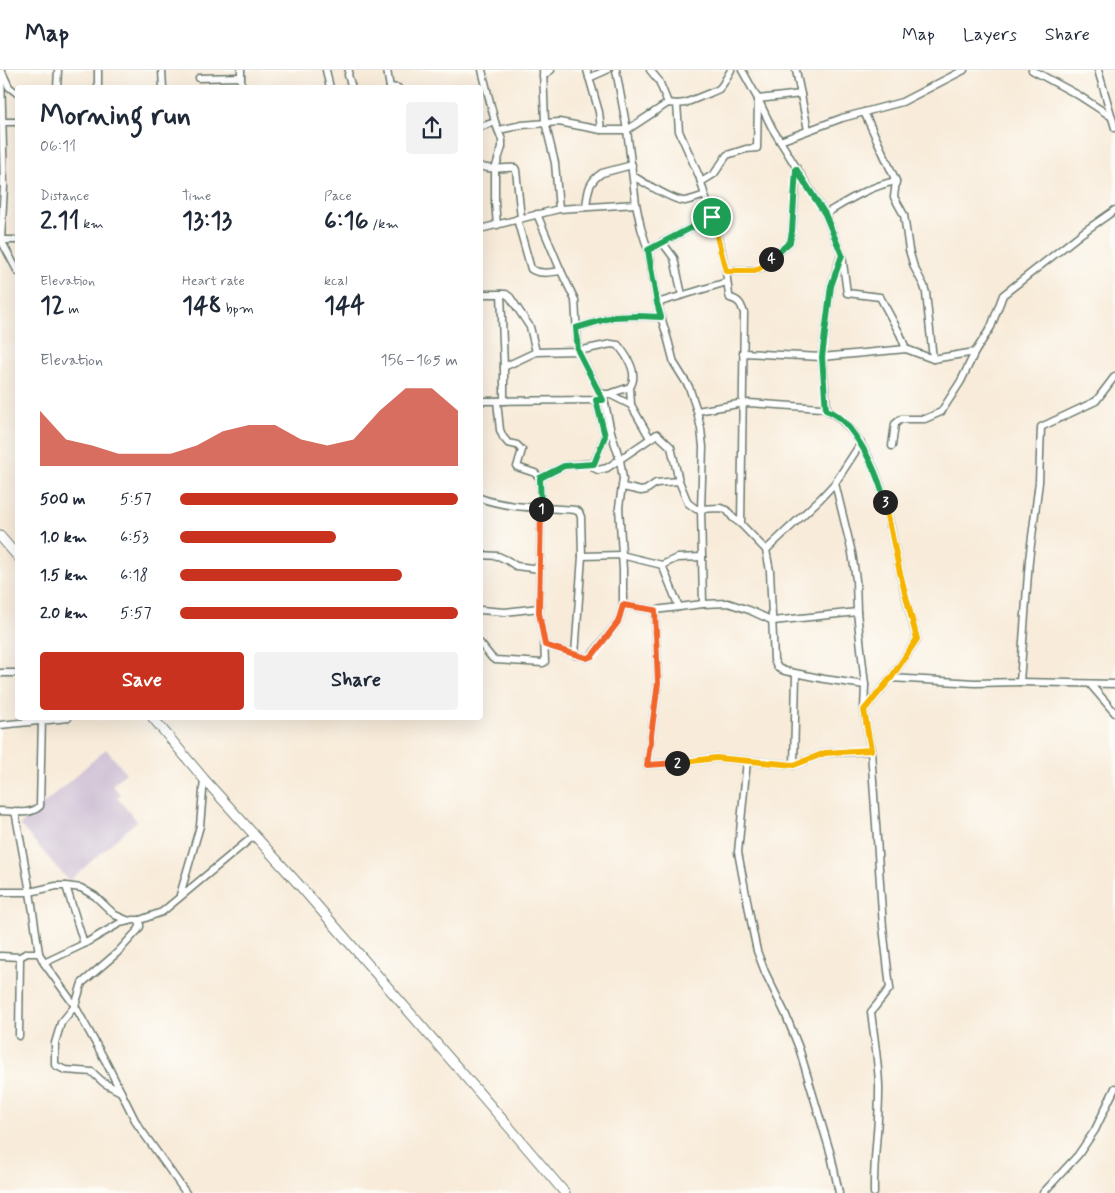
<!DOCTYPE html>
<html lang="en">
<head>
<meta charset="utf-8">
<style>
	:root { --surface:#fff; --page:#f2f2f3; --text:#1f2937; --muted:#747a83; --line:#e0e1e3; --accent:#c8321e }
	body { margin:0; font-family:Mynerve,sans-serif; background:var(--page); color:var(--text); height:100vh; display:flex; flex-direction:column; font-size:19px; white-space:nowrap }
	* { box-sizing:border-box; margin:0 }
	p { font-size:16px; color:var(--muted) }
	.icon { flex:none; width:28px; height:28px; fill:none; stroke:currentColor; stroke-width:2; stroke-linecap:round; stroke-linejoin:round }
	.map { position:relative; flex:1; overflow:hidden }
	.side { position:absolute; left:15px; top:15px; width:468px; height:635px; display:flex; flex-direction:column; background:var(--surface); border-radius:5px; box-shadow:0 5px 20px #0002 }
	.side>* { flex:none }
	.pin { position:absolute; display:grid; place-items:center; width:42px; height:42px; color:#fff; margin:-21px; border:2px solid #fff; border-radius:50%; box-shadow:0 1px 5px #0007 }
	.km { position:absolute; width:25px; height:25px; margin:-12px; border-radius:50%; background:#222; color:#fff; font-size:14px; line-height:25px; text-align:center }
	.round { display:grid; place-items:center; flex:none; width:52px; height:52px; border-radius:5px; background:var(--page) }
	.overview { display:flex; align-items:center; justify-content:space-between; height:85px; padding:0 25px }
	h1 { font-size:28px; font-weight:700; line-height:38px }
	.figures { display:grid; grid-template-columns:repeat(3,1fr); gap:8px; height:85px; padding:5px 25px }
	.figures div { display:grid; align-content:center }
	.figures b { font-size:25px; font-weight:700 }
	.figures small { font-size:14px; font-weight:400 }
	.figures p { font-size:14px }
	.chart { height:140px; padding:10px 25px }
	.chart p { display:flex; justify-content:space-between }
	.chart svg { width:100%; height:90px; margin-top:5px; fill:var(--accent); opacity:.7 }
	.cta { display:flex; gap:10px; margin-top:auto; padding:10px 25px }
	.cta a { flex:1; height:58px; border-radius:5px; background:var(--accent); color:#fff; font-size:20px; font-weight:700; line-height:58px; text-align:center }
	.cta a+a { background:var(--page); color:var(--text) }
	ul { padding:0 25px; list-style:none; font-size:16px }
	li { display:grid; grid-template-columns:80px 60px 1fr; align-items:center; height:38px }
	li i { height:12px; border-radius:6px; background:var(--accent) }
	header { display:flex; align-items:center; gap:30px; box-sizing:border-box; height:70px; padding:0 25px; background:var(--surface); border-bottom:1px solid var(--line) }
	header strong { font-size:24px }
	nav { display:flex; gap:28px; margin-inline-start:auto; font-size:18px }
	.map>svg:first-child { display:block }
	.industrial { fill:#ccbed3 }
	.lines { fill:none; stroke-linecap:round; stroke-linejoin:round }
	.minor-casing { stroke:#6b7a6e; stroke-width:9 }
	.highway-casing { stroke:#6b7a6e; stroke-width:11 }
	.minor { stroke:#fff; stroke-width:6 }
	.highway { stroke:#fff; stroke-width:9 }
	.split-1-casing { stroke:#fff; stroke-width:10 }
	.split-2-casing { stroke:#fff; stroke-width:10 }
	.split-3-casing { stroke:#fff; stroke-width:10 }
	.split-4-casing { stroke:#fff; stroke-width:10 }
	.split-5-casing { stroke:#fff; stroke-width:10 }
	.split-1 { stroke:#22a559; stroke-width:6 }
	.split-2 { stroke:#f0652b; stroke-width:6 }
	.split-3 { stroke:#f5b400; stroke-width:6 }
	.split-4 { stroke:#22a559; stroke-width:6 }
	.split-5 { stroke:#f5b400; stroke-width:6 }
</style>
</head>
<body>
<header>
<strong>Map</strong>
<nav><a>Map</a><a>Layers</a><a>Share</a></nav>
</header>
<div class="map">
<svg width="1115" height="1123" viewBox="0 0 1115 1123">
	<rect width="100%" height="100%" fill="#fdfcf7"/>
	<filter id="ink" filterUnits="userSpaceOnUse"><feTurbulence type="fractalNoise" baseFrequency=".02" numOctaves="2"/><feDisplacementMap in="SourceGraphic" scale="10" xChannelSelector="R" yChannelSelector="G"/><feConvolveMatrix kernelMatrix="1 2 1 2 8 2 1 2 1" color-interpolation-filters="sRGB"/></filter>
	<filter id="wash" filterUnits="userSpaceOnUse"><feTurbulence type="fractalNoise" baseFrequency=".0096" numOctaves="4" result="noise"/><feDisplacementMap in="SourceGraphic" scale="20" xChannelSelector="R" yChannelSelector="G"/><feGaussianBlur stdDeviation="1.12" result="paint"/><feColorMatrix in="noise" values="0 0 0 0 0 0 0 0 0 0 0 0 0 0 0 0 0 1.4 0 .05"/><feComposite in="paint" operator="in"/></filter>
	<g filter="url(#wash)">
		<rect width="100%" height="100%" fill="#f8ebd9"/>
		<path class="industrial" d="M106,679l20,24 -14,12 9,10 -4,3 20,23 -68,60 -49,-56z"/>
	</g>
	<g filter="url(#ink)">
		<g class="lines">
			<defs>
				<g id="minor">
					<path d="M1,0l3,117 -3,53 17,32"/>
					<path d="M162,0l1,18"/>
					<path d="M241,0v18"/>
					<path d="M326,0l4,18"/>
					<path d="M349,0l-1,5 4,13"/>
					<path d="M387,0l3,18"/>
					<path d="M482,0l13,52 7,18v7l-7,22v33l2,23"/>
					<path d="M543,0l2,52 10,41 4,46"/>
					<path d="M587,0l12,42 2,18"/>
					<path d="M616,0l11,60 9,74 5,24 7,22 9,53 11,37 6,23 15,24 8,24 4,18 2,18 -2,62 2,95"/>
					<path d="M650,0l9,11 9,22"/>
					<path d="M742,0l16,29 14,29 53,86 17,41 5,38 33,4 20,37 6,15"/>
					<path d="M796,0l12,60"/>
					<path d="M1032,0l46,25 34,22"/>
					<path d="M1098,0l17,58"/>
					<path d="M2,2l7,15 9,7"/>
					<path d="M543,6l8,-6"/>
					<path d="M199,8l42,-1"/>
					<path d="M589,8l18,-8"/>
					<path d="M390,17l8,1"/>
					<path d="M57,18l1,-18"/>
					<path d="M98,18v-18"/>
					<path d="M677,34l2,27 20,45 21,69 6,26 3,24 1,3c9,2 11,6 14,15l-3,211"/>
					<path d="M864,42l32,69 -2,16 10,18 5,35 5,17 10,19 2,7 7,66"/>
					<path d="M0,52h18"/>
					<path d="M480,57l15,-5"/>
					<path d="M499,60l23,-5 37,-3 42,8h26l41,-27 9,1 8,-1 25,-10 9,-4 4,-5 8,-14"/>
					<path d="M780,71l62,-23 60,-16 62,-32"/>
					<path d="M480,96c11,5 23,1 35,2l1,2 5,48"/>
					<path d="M633,106c10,6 42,26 52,25 6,-1 14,-4 20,-6"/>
					<path d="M701,112l13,-8 13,-19 19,-6 11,-1 1,-49 43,-5"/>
					<path d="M586,137c2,-16 2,-25 16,-34l30,-8"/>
					<path d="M537,144l24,57 14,29 3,51 25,48"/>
					<path d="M825,144c22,-13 45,-28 71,-33"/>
					<path d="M517,149l14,50c9,6 20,3 30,2"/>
					<path d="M480,159l79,-20 77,-5"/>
					<path d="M0,170h18"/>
					<path d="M662,172l12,16 8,37"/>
					<path d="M648,180l64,-33"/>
					<path d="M726,201h29l8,-4 27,-25 2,-11 5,-62"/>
					<path d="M480,224h26l4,3 20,30 6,25"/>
					<path d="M501,224l3,73v34"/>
					<path d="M657,233l70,-21"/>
					<path d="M576,258l37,-11 24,-1 24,1"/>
					<path d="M743,283l79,4 84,-8 27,10 42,-7 16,-25 12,-32 79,-62 33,-23"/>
					<path d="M504,297l32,-15 42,-1 33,-7 7,1c9,11 21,29 12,42l1,18 19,33"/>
					<path d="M609,324l22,11"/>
					<path d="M596,330l9,36"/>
					<path d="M480,331l123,-1v-6h6l21,-7"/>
					<path d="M827,340l-5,-53 9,-71 10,-30"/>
					<path d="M697,341l41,-7 11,-1 72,5c15,5 23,14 32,25 32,40 36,91 47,140 5,22 11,44 17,66l-26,39 -27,32"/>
					<path d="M611,362l-6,4 -11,27v5l4,2 9,-2 50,-34 14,13 8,34 9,22 8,6 25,-1 6,2 6,8 8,6 25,26 4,21 4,89 4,8 7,3 39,8 41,6"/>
					<path d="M892,376l3,-22 6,-5h24l16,-7 20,-31 14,-29"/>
					<path d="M540,408l24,-12 30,-3"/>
					<path d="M835,413l17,70 4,27 1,32 8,73 -1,25 7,41 12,176 7,61 -19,24c3,24 7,48 8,73 1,36 -6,72 -5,108"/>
					<path d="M623,417l18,4 5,-1 10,-7 23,-2"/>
					<path d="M480,428c30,11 63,9 95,12l4,2 2,5 1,39 39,-1 41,10 15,-7 25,-1"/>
					<path d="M766,480l54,-51 15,-16 26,-40"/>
					<path d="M480,485l18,1 9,4 9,6 24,3"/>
					<path d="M662,495l17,42"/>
					<path d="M623,535l32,5 48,-6 25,-1 21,7 24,11 84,-9"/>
					<path d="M480,540l25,2 34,-4"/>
					<path d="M655,540l3,73 -11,82 30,-2 39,-5 78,7 31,-12 46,-2"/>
					<path d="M480,573l12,15 3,2 48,3 2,-1 -1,-22 -5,-27 2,-106 -1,-29 -5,-5 -18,-6 5,-17 -5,-5 -9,-2 -5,-6 -3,-7 -3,-29"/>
					<path d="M545,575l42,13 3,-1 28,-35 5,-17v-35l-4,-63 4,-28 -3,-19 -9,-28 -8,-38"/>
					<path d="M575,585l7,-99"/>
					<path d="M0,603h18"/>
					<path d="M891,608l84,5 45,-1 9,-122 10,-78 2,-55 55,-26 19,-25"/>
					<path d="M1020,612l95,2"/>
					<path d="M1090,614l25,29"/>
					<path d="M0,655l68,-7"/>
					<path d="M747,691l-9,91 15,80 4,19 8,21 20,41 14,35 32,107 8,38"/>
					<path d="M794,695l2,-91"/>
					<path d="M0,741c13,0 30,5 40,-5l2,-88"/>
					<path d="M15,741l15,81 9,61 5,10 31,43 31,56 31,62 49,69"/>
					<path d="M66,816l15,2 14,8 20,19 14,6"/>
					<path d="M0,822h30l26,-6h10l18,58"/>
					<path d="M180,825l20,-69 4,-47"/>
					<path d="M0,886l20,1"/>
					<path d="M44,893l40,-19 36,-21 13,-3h7l22,-8 93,-77"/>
					<path d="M19,966l1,-79 7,-4h12"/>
					<path d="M121,1022l-17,-9 -12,-11 -27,-2 -10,-5v-22l6,-20 14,-17 7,-23 35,-30 21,-23 2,-3v-7"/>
					<path d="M1043,1123l35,-38 17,-25 20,-42"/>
				</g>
				<g id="highway">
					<path d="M0,466l18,21"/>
					<path d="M153,648l51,61 97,108 214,247 50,59"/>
				</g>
			</defs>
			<use href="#minor" class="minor-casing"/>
			<use href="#highway" class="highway-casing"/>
			<use href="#minor" class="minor"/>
			<use href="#highway" class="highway"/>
		</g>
	</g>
	<g class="lines" filter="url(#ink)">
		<defs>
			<path id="split-1" d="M541,439l-1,-31 24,-12 30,-2 11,-28 -9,-36h7l-25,-49 -2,-23 37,-11 25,-1 23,1 -4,-14 -9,-53 64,-33"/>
			<path id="split-2" d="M541,439l-2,104 6,32 42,13 5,-2 26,-34 5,-17 32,5 3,73 -11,82 30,-2"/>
			<path id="split-3" d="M677,693l39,-5 78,7 31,-12 46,-3 -7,-40 27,-32 26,-39 -17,-66 -15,-71"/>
			<path id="split-4" d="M771,189l19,-17 2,-11 4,-62 29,45 17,41 -11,31 -9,71 4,53c11,3 18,11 24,19 17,22 28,46 35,73"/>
			<path id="split-5" d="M712,147l14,54h29l8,-5 8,-7"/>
		</defs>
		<use href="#split-1" class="split-1-casing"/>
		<use href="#split-2" class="split-2-casing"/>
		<use href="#split-3" class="split-3-casing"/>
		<use href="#split-4" class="split-4-casing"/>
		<use href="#split-5" class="split-5-casing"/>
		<use href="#split-1" class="split-1"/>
		<use href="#split-2" class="split-2"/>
		<use href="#split-3" class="split-3"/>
		<use href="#split-4" class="split-4"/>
		<use href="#split-5" class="split-5"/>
	</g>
</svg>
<div class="pin" style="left:712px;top:147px;background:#1e9e55"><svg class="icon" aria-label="arrive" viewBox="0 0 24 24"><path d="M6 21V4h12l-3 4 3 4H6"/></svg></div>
<b class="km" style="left:541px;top:439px">1</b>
<b class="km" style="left:677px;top:693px">2</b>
<b class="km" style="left:885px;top:432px">3</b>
<b class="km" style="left:771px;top:189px">4</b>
<section class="side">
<div class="overview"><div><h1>Morning run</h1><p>06:11</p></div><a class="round"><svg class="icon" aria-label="share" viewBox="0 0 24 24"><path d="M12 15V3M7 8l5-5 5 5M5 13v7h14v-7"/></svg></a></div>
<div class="figures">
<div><p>Distance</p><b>2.11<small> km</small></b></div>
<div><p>Time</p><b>13:13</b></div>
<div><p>Pace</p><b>6:16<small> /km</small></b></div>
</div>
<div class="figures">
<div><p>Elevation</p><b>12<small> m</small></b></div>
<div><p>Heart rate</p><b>148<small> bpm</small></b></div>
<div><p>kcal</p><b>144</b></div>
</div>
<div class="chart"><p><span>Elevation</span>156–165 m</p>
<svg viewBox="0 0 160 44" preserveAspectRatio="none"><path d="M0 44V17L10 31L20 34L30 38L40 38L50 38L60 34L70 27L80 24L90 24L100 31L110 34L120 31L130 17L140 6L150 6L160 17V44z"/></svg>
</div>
<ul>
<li><b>500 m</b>5:57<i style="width:100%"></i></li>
<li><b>1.0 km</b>6:53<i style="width:56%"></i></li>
<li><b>1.5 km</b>6:18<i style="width:80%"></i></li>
<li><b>2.0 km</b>5:57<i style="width:100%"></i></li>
</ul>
<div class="cta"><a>Save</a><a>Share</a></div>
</section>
</div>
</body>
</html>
